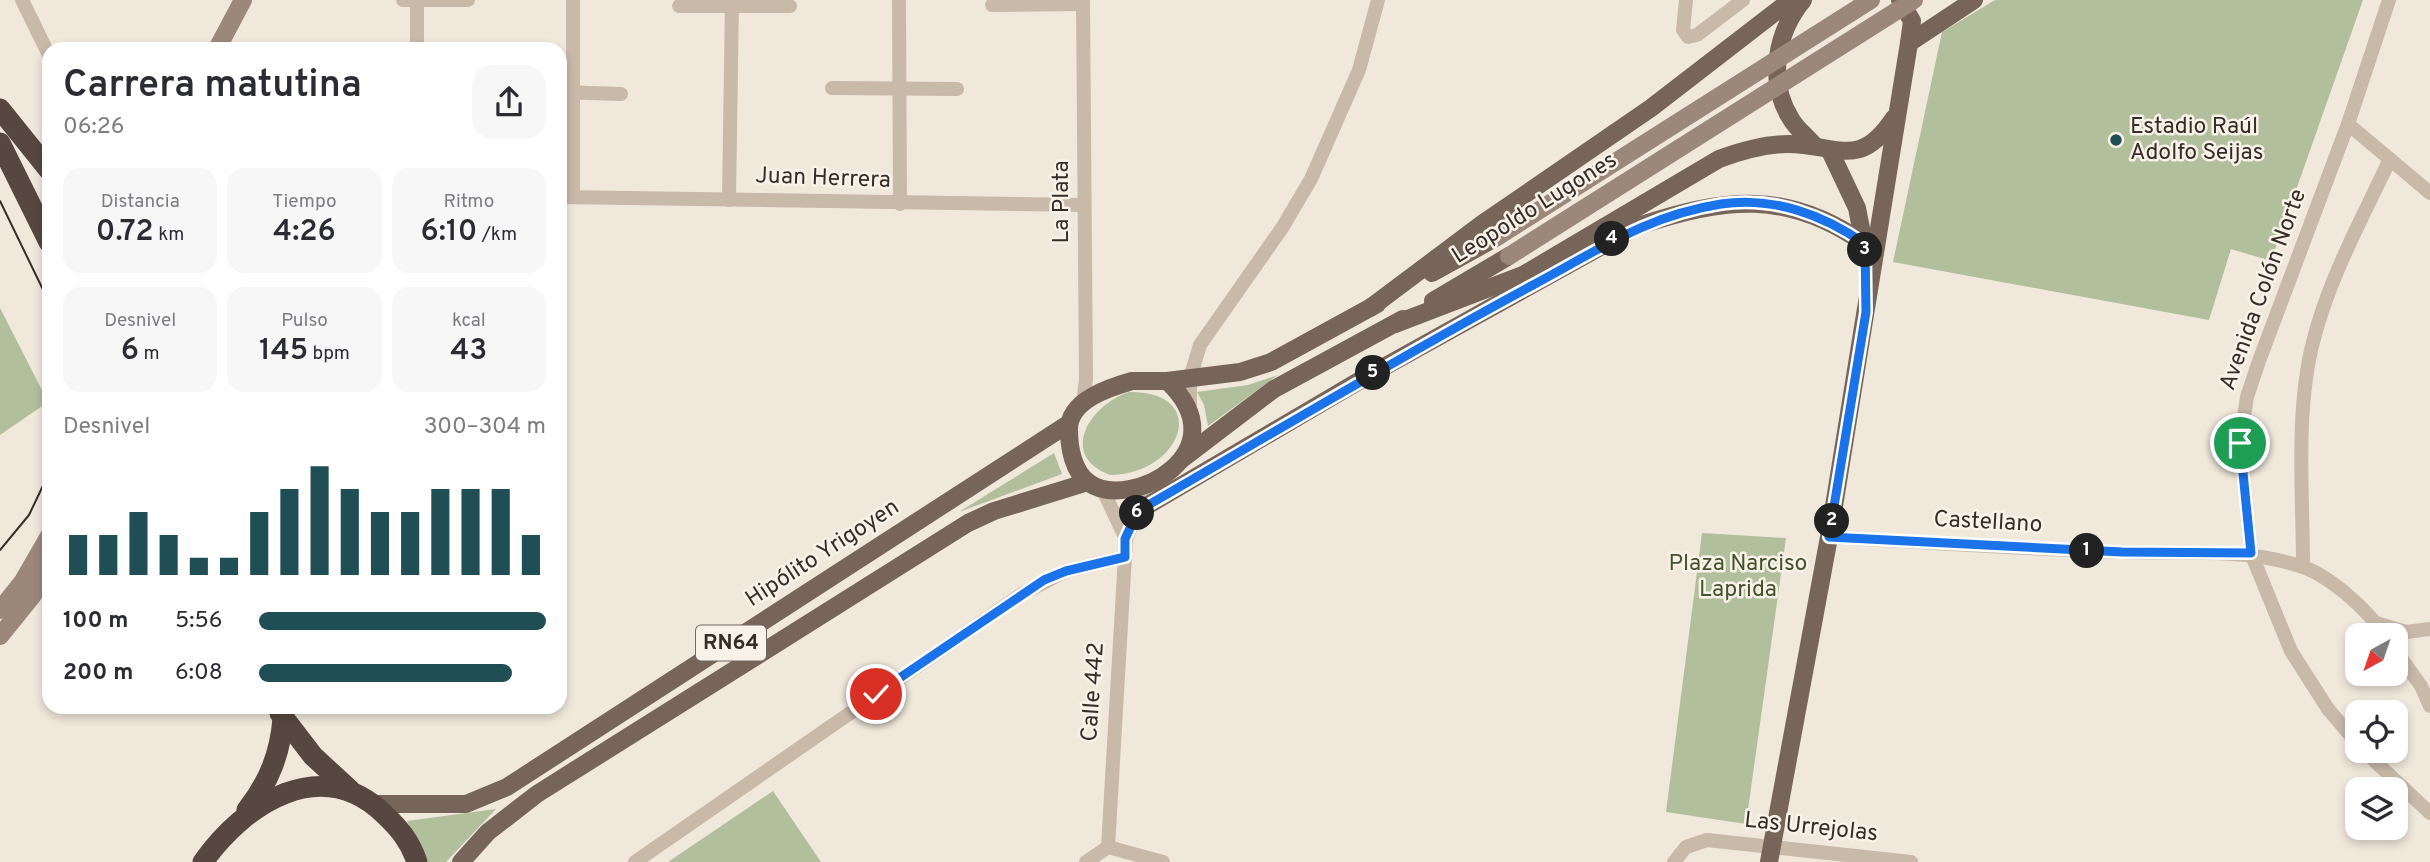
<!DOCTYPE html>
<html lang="es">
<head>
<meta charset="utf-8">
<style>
	:root { --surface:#fff; --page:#f7f7f7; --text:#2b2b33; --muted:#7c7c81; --accent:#204e55 }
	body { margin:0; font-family:Overpass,sans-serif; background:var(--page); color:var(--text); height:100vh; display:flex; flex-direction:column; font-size:26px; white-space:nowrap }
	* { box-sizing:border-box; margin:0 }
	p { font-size:23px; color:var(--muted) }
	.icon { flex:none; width:38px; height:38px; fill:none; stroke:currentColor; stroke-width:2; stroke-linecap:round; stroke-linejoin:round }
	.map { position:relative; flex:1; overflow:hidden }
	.sheet { position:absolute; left:42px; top:42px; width:525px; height:672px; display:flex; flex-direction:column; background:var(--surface); border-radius:21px; box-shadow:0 4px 10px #0003 }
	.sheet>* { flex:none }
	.needle { width:46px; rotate:220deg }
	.buttons { position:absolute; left:2345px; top:623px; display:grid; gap:14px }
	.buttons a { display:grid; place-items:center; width:63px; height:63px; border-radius:14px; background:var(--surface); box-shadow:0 4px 10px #0003; font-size:35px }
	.pin { position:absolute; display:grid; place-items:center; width:60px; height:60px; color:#fff; margin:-30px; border:4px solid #fff; border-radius:50%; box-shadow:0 2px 7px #0007 }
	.km { position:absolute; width:35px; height:35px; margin:-18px; border-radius:50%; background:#222; color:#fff; font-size:19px; line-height:35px; text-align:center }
	.round { display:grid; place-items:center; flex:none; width:74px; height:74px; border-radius:21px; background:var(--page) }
	.head { display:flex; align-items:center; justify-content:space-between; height:119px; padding:0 21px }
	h1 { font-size:38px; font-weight:600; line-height:52px }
	.stats { display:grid; grid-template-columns:repeat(3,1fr); gap:10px; height:119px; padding:7px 21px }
	.stats div { display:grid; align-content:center; border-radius:18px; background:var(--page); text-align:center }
	.stats b { font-size:30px; font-weight:600 }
	.stats small { font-size:19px; font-weight:400 }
	.stats p { font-size:19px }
	.chart { height:196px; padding:14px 21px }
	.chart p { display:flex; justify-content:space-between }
	.chart svg { width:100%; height:126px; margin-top:7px; stroke:var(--accent); stroke-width:6 }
	ul { padding:0 21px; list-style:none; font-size:23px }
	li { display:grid; grid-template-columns:112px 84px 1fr; align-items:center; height:52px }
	li i { height:18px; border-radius:9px; background:var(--accent) }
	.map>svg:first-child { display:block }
	.green { fill:#b2bf9d }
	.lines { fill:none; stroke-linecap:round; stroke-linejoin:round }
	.street { stroke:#c8b9a9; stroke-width:14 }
	.secondary { stroke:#9c887a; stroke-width:18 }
	.primary { stroke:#77655a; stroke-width:18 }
	.highway { stroke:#564840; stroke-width:21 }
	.tram { stroke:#362d28; stroke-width:2 }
	.secondary-bridge { stroke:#9c887a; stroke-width:18 }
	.route-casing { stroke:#fff; stroke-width:14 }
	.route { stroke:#1a73e8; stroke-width:9 }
	.poi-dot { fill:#204e55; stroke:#f9f2e8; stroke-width:2.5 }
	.labels { text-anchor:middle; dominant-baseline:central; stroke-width:5; stroke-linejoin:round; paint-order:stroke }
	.shield { fill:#f9f2e8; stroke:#706862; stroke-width:2 }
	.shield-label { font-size:21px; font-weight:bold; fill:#362d28 }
	.poi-label { font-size:23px; fill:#362d28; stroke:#f9f2e8; text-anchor:start }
	.street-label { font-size:23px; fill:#362d28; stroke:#f9f2e8 }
	.park-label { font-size:23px; fill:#43532d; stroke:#f9f2e8 }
</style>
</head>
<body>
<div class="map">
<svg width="2430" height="862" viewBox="0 0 2430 862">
	<rect width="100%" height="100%" fill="#f1e8dc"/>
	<g class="green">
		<path d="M1995,0h368l-92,261 -40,-12 -22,71 -316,-58 49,-230z"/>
		<path d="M0,308l48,94 -48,33z"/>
		<path d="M1278,375l-70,51 -4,-21 -7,-13 51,-7z"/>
		<path d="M1129,392c82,-1 54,82 -19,83 -53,-20 -19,-71 19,-83z"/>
		<path d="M1054,453l8,21 -103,38z"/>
		<path d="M1702,533l84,5 -40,286 -80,-12z"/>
		<path d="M773,791l48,71h-153z"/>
		<path d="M496,809l-50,53h-18l-21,-41z"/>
	</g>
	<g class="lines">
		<g class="street">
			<path d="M22,0l27,55"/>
			<path d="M403,0h65"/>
			<path d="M417,0v49"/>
			<path d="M899,0l1,204"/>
			<path d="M1686,0l-3,30 5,7 9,-2 46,-35"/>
			<path d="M992,5l91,-1"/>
			<path d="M679,6h111"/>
			<path d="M832,88l125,1"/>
			<path d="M560,92l61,2"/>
			<path d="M2348,124l82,69"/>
			<path d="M560,197l524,8"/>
			<path d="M573,197v-197"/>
			<path d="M729,200l3,-200"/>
			<path d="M1083,404l3,-25 -3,-379"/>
			<path d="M1190,409v-31l10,-33 82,-117 29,-49 48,-109 19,-70"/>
			<path d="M1102,488l24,51 12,-28 24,-32"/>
			<path d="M1829,537c97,5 194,12 292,15 61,3 120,-5 179,14 31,10 66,43 85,69"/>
			<path d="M2303,567c0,-73 -8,-154 10,-225 16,-64 49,-123 77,-183"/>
			<path d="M2376,623l30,9 24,-3"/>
			<path d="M2396,651l25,35 9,20"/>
			<path d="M2357,743l-29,-34 -37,-58 -40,-98 -11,-110 7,-46 12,-36 89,-237 41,-124"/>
			<path d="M2364,751l66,62"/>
			<path d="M1108,847l18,-308"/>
			<path d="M635,862l387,-268 44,-23 59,-14"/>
			<path d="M1086,862l22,-15 55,15"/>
			<path d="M1674,862l12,-15 21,-7 204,22"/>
		</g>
		<g class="secondary">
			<path d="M217,49l26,-49"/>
			<path d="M0,610l23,-29 26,-45"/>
			<path d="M0,636l33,-41 16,-26"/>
		</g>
		<g class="primary">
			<path d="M1803,0c-27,33 -36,81 -12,119 5,9 15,17 22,25"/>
			<path d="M1909,43l65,-43"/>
			<path d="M1830,151l27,57 8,41"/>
			<path d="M1432,273l65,-36"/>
			<path d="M1433,301l76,-45"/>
			<path d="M1370,308l112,-84 169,-116 140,-108"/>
			<path d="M1395,324l128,-49 196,-116c22,-8 45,-15 69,-15 49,0 71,27 106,-26"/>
			<path d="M1132,381h35c75,70 -36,131 -78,102 -16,-11 -20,-36 -20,-53 -1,-30 42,-43 63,-49z"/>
			<path d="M1167,381l73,-9 31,-10 106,-58"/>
			<path d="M1182,459l92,-70 129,-70"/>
			<path d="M1138,511l226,-133 274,-152c86,-28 149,-37 227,18"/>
			<path d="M374,804h92l41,-17 561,-363"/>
			<path d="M461,862l27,-30 49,-38 431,-271 26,-12 94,-29"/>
			<path d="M1769,862l60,-325 80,-494 3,-22 -12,-21"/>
		</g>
		<g class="highway">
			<path d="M0,109l49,61"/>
			<path d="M0,143l49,99"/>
			<path d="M280,713l33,43 37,34"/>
			<path d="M247,810c22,-28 33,-56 36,-91"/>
			<path d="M203,862c41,-58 118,-109 181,-48 15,14 26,27 33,48"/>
		</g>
		<g class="tram">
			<path d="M0,201l49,101"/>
			<path d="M0,550l29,-35 20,-42"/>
		</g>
		<g class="secondary-bridge">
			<path d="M1497,237l374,-237"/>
			<path d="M1509,256l405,-256"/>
		</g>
	</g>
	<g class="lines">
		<defs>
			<path id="route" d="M876,694l168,-114 22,-9 59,-14v-18l13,-28c132,-76 261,-154 395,-226 66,-35 112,-69 188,-81 52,-8 103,11 144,40l1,68 -37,225 293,15 129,1 -11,-110"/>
		</defs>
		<use href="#route" class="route-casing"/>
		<use href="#route" class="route"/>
	</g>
	<circle class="poi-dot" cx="2116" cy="140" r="7"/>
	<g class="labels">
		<rect class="shield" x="696" y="625.5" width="70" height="35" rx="5"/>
		<g class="shield-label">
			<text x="731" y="643">RN64</text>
		</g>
		<g class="poi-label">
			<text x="2130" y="127">Estadio Raúl<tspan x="2130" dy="26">Adolfo Seijas</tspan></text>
		</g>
		<g class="street-label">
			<text transform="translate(823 179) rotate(2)">Juan Herrera</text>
			<text transform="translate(1062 202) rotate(-90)">La Plata</text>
			<text transform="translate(1535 209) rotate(-32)">Leopoldo Lugones</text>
			<text transform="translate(2264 290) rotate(-70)">Avenida Colón Norte</text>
			<text transform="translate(1988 523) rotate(3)">Castellano</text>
			<text transform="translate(823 554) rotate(-33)">Hipólito Yrigoyen</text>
			<text transform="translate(1094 692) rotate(-86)">Calle 442</text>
			<text transform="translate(1811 828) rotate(6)">Las Urrejolas</text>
		</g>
		<g class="park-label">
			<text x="1738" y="564">Plaza Narciso<tspan x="1738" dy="26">Laprida</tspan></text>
		</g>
	</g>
</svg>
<div class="buttons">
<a><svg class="needle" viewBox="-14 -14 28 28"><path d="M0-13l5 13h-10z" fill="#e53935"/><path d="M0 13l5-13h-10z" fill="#7c7c81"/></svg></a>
<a><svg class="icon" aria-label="locate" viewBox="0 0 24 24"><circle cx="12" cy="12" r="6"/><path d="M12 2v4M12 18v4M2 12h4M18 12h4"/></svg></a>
<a><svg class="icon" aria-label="layers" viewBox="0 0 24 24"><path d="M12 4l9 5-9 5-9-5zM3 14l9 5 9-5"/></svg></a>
</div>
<div class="pin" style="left:2240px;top:443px;background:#1e9e55"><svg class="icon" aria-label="arrive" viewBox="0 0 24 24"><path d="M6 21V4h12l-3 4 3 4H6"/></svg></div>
<div class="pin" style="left:876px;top:694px;background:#d93025"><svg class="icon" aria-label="check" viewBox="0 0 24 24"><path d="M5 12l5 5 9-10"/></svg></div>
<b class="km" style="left:2087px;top:551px">1</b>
<b class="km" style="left:1832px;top:521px">2</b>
<b class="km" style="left:1865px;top:250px">3</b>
<b class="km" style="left:1612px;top:239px">4</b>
<b class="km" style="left:1373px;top:373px">5</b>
<b class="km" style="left:1137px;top:513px">6</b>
<section class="sheet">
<div class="head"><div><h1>Carrera matutina</h1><p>06:26</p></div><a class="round"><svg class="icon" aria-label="share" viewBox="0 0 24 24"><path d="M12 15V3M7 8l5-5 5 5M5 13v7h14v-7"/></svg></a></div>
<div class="stats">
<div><p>Distancia</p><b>0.72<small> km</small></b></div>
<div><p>Tiempo</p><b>4:26</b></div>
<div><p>Ritmo</p><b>6:10<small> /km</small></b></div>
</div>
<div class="stats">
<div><p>Desnivel</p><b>6<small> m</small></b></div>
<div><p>Pulso</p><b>145<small> bpm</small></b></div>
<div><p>kcal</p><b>43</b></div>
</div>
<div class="chart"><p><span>Desnivel</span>300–304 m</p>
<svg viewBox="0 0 160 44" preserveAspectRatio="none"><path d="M5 44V30M15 44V30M25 44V22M35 44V30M45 44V38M55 44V38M65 44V22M75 44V14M85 44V6M95 44V14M105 44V22M115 44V22M125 44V14M135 44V14M145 44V14M155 44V30"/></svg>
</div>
<ul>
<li><b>100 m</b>5:56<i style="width:100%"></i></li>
<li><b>200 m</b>6:08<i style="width:88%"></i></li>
</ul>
</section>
</div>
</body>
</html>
